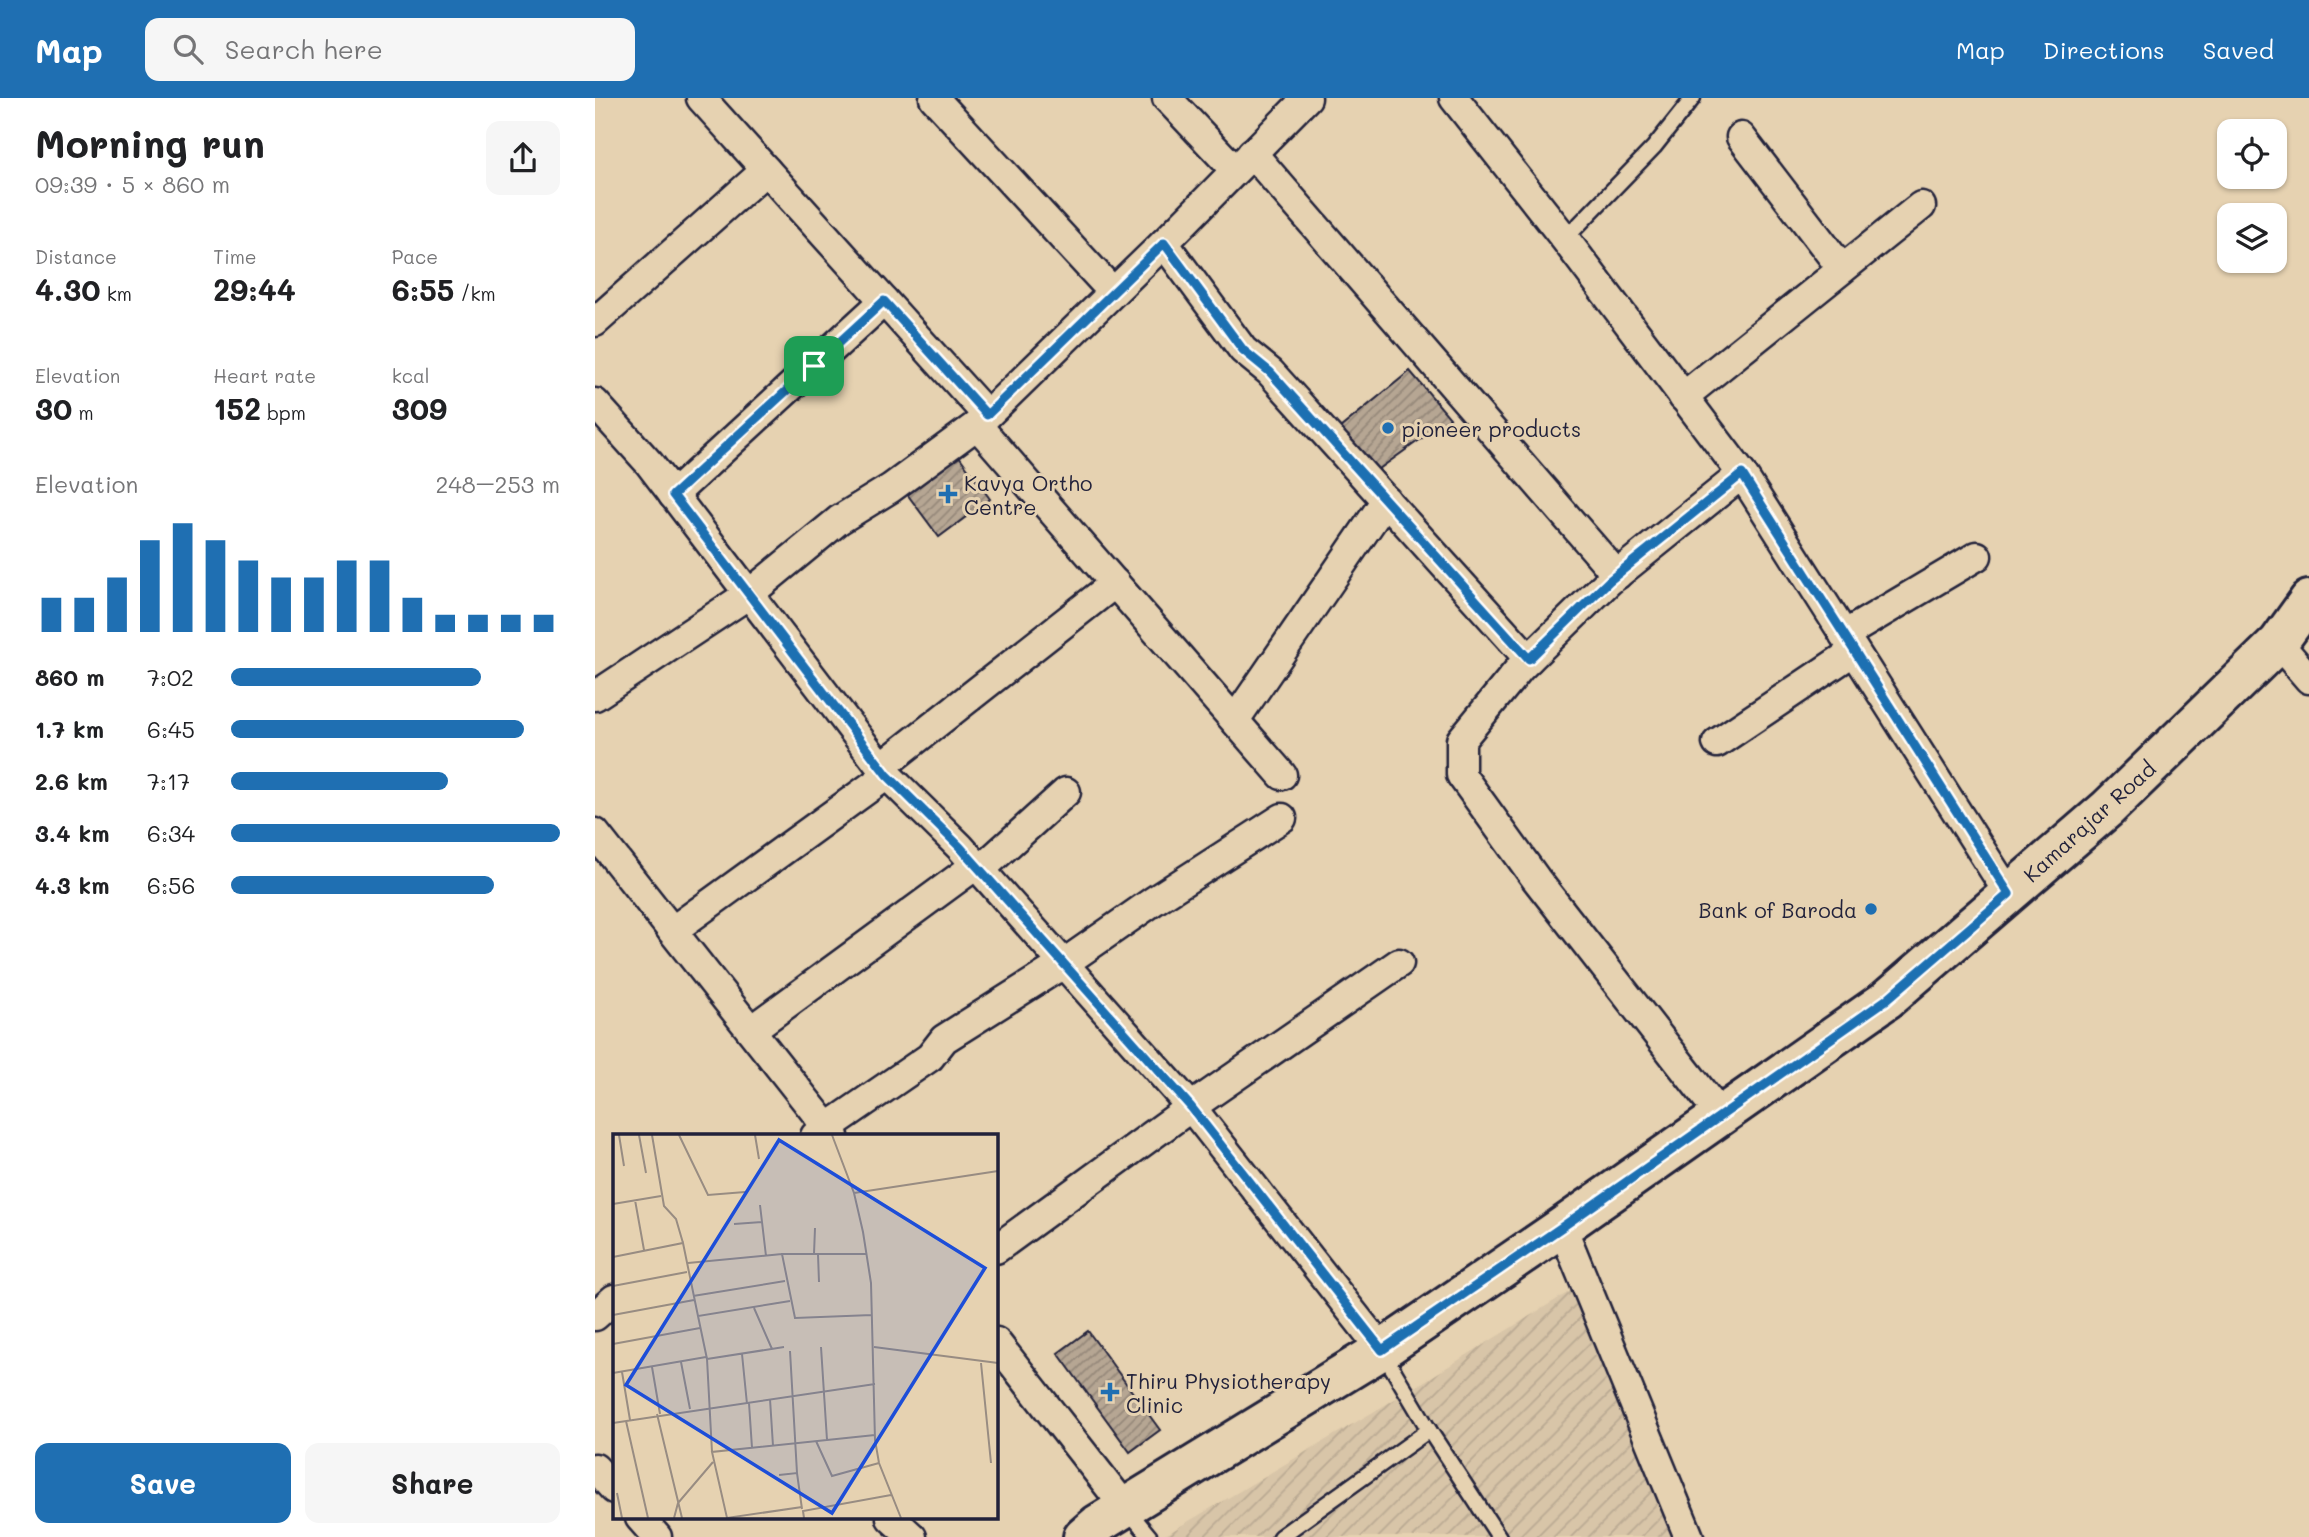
<!DOCTYPE html>
<html lang="en">
<head>
<meta charset="utf-8">
<style>
	:root { --surface:#fff; --page:#f6f6f6; --text:#202124; --muted:#757577; --accent:#1f6fb2 }
	body { margin:0; font-family:Mali,sans-serif; background:var(--page); color:var(--text); height:100vh; display:flex; flex-direction:column; font-size:26px; white-space:nowrap }
	* { box-sizing:border-box; margin:0 }
	p { font-size:23px; color:var(--muted) }
	.icon { flex:none; width:38px; height:38px; fill:none; stroke:currentColor; stroke-width:2; stroke-linecap:round; stroke-linejoin:round }
	.map { position:relative; flex:1; overflow:hidden }
	.sheet { display:flex; flex-direction:column; background:var(--surface); width:595px }
	.sheet>* { flex:none }
	.buttons { position:absolute; left:1622px; top:21px; display:grid; gap:14px }
	.buttons a { display:grid; place-items:center; width:70px; height:70px; border-radius:14px; background:var(--surface); box-shadow:0 2px 5px #0004; font-size:35px }
	.pin { position:absolute; display:grid; place-items:center; width:60px; height:60px; color:#fff; margin:-30px; border-radius:14px; box-shadow:0 4px 10px #0006 }
	.round { display:grid; place-items:center; flex:none; width:74px; height:74px; border-radius:14px; background:var(--page) }
	.headline { display:flex; align-items:center; justify-content:space-between; height:119px; padding:0 35px }
	h1 { font-size:38px; font-weight:700; line-height:52px }
	.figures { display:grid; grid-template-columns:repeat(3,1fr); gap:10px; height:119px; padding:7px 35px }
	.figures div { display:grid; align-content:center }
	.figures b { font-size:30px; font-weight:700 }
	.figures small { font-size:19px; font-weight:400 }
	.figures p { font-size:19px }
	.chart { height:196px; padding:14px 35px }
	.chart p { display:flex; justify-content:space-between }
	.chart svg { width:100%; height:126px; margin-top:7px; stroke:var(--accent); stroke-width:6 }
	.button { display:flex; gap:14px; margin-top:auto; padding:14px 35px }
	.button a { flex:1; height:80px; border-radius:14px; background:var(--accent); color:#fff; font-size:28px; font-weight:700; line-height:80px; text-align:center }
	.button a+a { background:var(--page); color:var(--text) }
	ul { padding:0 35px; list-style:none; font-size:23px }
	li { display:grid; grid-template-columns:112px 84px 1fr; align-items:center; height:52px }
	li i { height:18px; border-radius:9px; background:var(--accent) }
	header { display:flex; align-items:center; gap:42px; box-sizing:border-box; height:98px; padding:0 35px; background:var(--accent); color:#fff }
	header strong { font-size:33px }
	nav { display:flex; gap:38px; margin-inline-start:auto; font-size:24px }
	.search { width:490px; height:63px; background:var(--page); display:flex; align-items:center; gap:18px; box-sizing:border-box; padding:0 24px; border-radius:14px; color:var(--muted); font-size:26px }
	main { display:flex; flex:1; min-height:0 }
	.map>svg:first-child { display:block }
	.industrial { fill:url(#industrial-furrows) }
	.building { fill:url(#building-hatch); stroke:#22223b; stroke-width:2 }
	.lines { fill:none; stroke-linecap:round; stroke-linejoin:round }
	.lane-casing { stroke:#22223b; stroke-width:19 }
	.street-casing { stroke:#22223b; stroke-width:33 }
	.secondary-casing { stroke:#22223b; stroke-width:44 }
	.lane { stroke:#e6d2b1; stroke-width:14 }
	.street { stroke:#e6d2b1; stroke-width:28 }
	.secondary { stroke:#e6d2b1; stroke-width:38 }
	.route-casing { stroke:#fff; stroke-width:14 }
	.route { stroke:#1f6fb2; stroke-width:9 }
	.poi-dot { fill:#1f6fb2; stroke:#e6d2b1; stroke-width:2.5 }
	.labels { text-anchor:middle; dominant-baseline:central; stroke-width:6; stroke-linejoin:round; paint-order:stroke }
	.poi-label { font-size:21px; fill:#22223b; stroke:#e6d2b1; text-anchor:start }
	.street-label { font-size:21px; fill:#22223b; stroke:#e6d2b1 }
	.inset-road { fill:none; stroke:#988c82; stroke-width:2 }
	.view { fill:#1d4ed8; fill-opacity:0.15; stroke:#1d4ed8; stroke-width:3.5 }
	.inset-edge { fill:none; stroke:#22223b; stroke-width:3.5 }
</style>
</head>
<body>
<header>
<strong>Map</strong>
<div class="search"><svg class="icon" aria-label="search" viewBox="0 0 24 24"><circle cx="10" cy="10" r="6"/><path d="M15 15l6 6"/></svg>Search here</div>
<nav><a>Map</a><a>Directions</a><a>Saved</a></nav>
</header>
<main>
<section class="sheet">
<div class="headline"><div><h1>Morning run</h1><p>09:39 · 5 × 860 m</p></div><a class="round"><svg class="icon" aria-label="share" viewBox="0 0 24 24"><path d="M12 15V3M7 8l5-5 5 5M5 13v7h14v-7"/></svg></a></div>
<div class="figures">
<div><p>Distance</p><b>4.30<small> km</small></b></div>
<div><p>Time</p><b>29:44</b></div>
<div><p>Pace</p><b>6:55<small> /km</small></b></div>
</div>
<div class="figures">
<div><p>Elevation</p><b>30<small> m</small></b></div>
<div><p>Heart rate</p><b>152<small> bpm</small></b></div>
<div><p>kcal</p><b>309</b></div>
</div>
<div class="chart"><p><span>Elevation</span>248–253 m</p>
<svg viewBox="0 0 160 44" preserveAspectRatio="none"><path d="M5 44V32M15 44V32M25 44V25M35 44V12M45 44V6M55 44V12M65 44V19M75 44V25M85 44V25M95 44V19M105 44V19M115 44V32M125 44V38M135 44V38M145 44V38M155 44V38"/></svg>
</div>
<ul>
<li><b>860 m</b>7:02<i style="width:76%"></i></li>
<li><b>1.7 km</b>6:45<i style="width:89%"></i></li>
<li><b>2.6 km</b>7:17<i style="width:66%"></i></li>
<li><b>3.4 km</b>6:34<i style="width:100%"></i></li>
<li><b>4.3 km</b>6:56<i style="width:80%"></i></li>
</ul>
<div class="button"><a>Save</a><a>Share</a></div>
</section>
<div class="map">
<svg width="1714" height="1439" viewBox="0 0 1714 1439">
	<defs>
		<pattern id="industrial-furrows" width="10" height="10" patternUnits="userSpaceOnUse" patternTransform="scale(1.75)"><rect width="10" height="10" fill="#d8c5a8"/><path d="M-1 1l2-2M0 10L10 0M9 11l2-2" fill="none" stroke="#b9a992"/></pattern>
		<pattern id="building-hatch" width="6" height="6" patternUnits="userSpaceOnUse" patternTransform="scale(1.75)"><rect width="6" height="6" fill="#b6a693"/><path d="M-1 1l2-2M0 6l6-6M5 7l2-2" fill="none" stroke="#948779"/></pattern>
	</defs>
	<rect width="100%" height="100%" fill="#e6d2b1"/>
	<filter id="ink" filterUnits="userSpaceOnUse"><feTurbulence type="fractalNoise" baseFrequency=".0143" numOctaves="2"/><feDisplacementMap in="SourceGraphic" scale="14" xChannelSelector="R" yChannelSelector="G"/><feConvolveMatrix kernelMatrix="1 2 1 2 8 2 1 2 1" color-interpolation-filters="sRGB"/></filter>
	<g filter="url(#ink)">
		<path class="industrial" d="M977,1192l103,247h-513l245,-145z"/>
		<g class="building">
			<path d="M815,273l40,47 -71,51 -50,-32z"/>
			<path d="M364,358l31,43 -51,38 -32,-43z"/>
			<path d="M493,1233l72,99 -30,22 -72,-99z"/>
		</g>
		<g class="lines">
			<defs>
				<g id="lane">
					<path d="M970,141l89,-92 39,-49"/>
					<path d="M787,1253l47,79 70,107"/>
					<path d="M531,1410l24,29"/>
					<path d="M685,1439l149,-107"/>
				</g>
				<g id="street">
					<path d="M106,0l286,317"/>
					<path d="M339,0l179,194"/>
					<path d="M572,0l68,72"/>
					<path d="M859,0l111,141 177,235"/>
					<path d="M1146,39l101,132"/>
					<path d="M657,55l365,422"/>
					<path d="M569,145l143,-145"/>
					<path d="M0,224l171,-152"/>
					<path d="M1088,299l238,-191"/>
					<path d="M0,305l54,60 238,312 73,72 231,260 191,243"/>
					<path d="M382,327l305,350"/>
					<path d="M78,397l211,-194"/>
					<path d="M1249,537l133,-79"/>
					<path d="M1683,545l31,36"/>
					<path d="M0,598l154,-102 90,-74 52,-32 86,-63 187,-182 79,107 27,22 259,287"/>
					<path d="M640,622l151,-220"/>
					<path d="M1122,645l137,-92"/>
					<path d="M286,669l234,-184"/>
					<path d="M0,735l239,303"/>
					<path d="M385,772l86,-78"/>
					<path d="M77,833l215,-156"/>
					<path d="M156,932l225,-165"/>
					<path d="M1126,1018l-185,-237 -75,-104v-35l59,-72 89,-87 133,-107 267,420"/>
					<path d="M220,1038l115,-79 14,-18 119,-75 92,-64 127,-82"/>
					<path d="M967,1129l127,310"/>
					<path d="M401,1151l195,-142 208,-144"/>
					<path d="M0,1218l19,-17"/>
					<path d="M401,1244l129,165"/>
					<path d="M0,1370l19,21"/>
					<path d="M45,1420l17,19"/>
					<path d="M296,1420l21,19"/>
				</g>
				<path id="secondary" d="M488,1439l15,-13 284,-174 180,-123 324,-227 221,-191 171,-166 31,-43"/>
			</defs>
			<use href="#lane" class="lane-casing"/>
			<use href="#street" class="street-casing"/>
			<use href="#secondary" class="secondary-casing"/>
			<use href="#lane" class="lane"/>
			<use href="#street" class="street"/>
			<use href="#secondary" class="secondary"/>
		</g>
	</g>
	<g class="lines" filter="url(#ink)">
		<defs>
			<path id="route" d="M569,145l79,107 27,22 259,287 80,-78 133,-107 267,420 -123,106 -324,227 -180,123 -191,-243 -231,-260 -73,-72 -214,-280 211,-194 103,114z"/>
		</defs>
		<use href="#route" class="route-casing"/>
		<use href="#route" class="route"/>
	</g>
	<g class="poi-dot">
		<circle cx="793" cy="330" r="7"/>
		<path d="M349.5 385.5h7v7h7v7h-7v7h-7v-7h-7v-7h7z"/>
		<circle cx="1276" cy="811" r="7"/>
		<path d="M511.5 1283.5h7v7h7v7h-7v7h-7v-7h-7v-7h7z"/>
	</g>
	<g class="labels">
		<g class="poi-label">
			<text x="807" y="330">pioneer products</text>
			<text x="369" y="384">Kavya Ortho<tspan x="369" dy="24">Centre</tspan></text>
			<text x="1262" y="811" text-anchor="end">Bank of Baroda</text>
			<text x="531" y="1282">Thiru Physiotherapy<tspan x="531" dy="24">Clinic</tspan></text>
		</g>
		<g class="street-label">
			<text transform="translate(1494 723) rotate(-42)">Kamarajar Road</text>
		</g>
	</g>
	<g transform="translate(18 1036)">
		<rect width="385" height="385" fill="#e6d2b1"/>
		<path class="inset-road" d="M6,1l5,31M26,1l7,38M39,1l12,71 12,13 7,24M66,1l29,60 37,-3M142,1l4,24M219,1l22,58 9,39 8,51 4,157 4,23 22,55M241,59l144,-22M22,66l9,50M0,70l48,-8M147,71l6,51M121,90l28,-2M201,120l1,-26M205,120l1,28M253,120h-84l13,64 77,-3M0,123l70,-14 15,73M75,129l94,-9M0,152l74,-14M80,162l92,-15M141,174l18,41M0,181l81,-15M0,210l87,-16M208,213l6,93M261,213l124,16M177,217l7,122M129,220l5,50M94,225l77,-12M68,228l9,47M368,229l10,100M39,233l8,47M9,238l8,48M0,239l93,-16M157,265l3,47M136,269l3,45M44,280l25,104M13,287l22,97M0,289l262,-39M203,307l16,35 47,-13M99,318l-5,-93 -9,-43 92,-15M166,341l18,-2 5,36M4,359l5,25M189,373l-75,11 -15,-66 163,-17M61,384l4,-15 35,-41M191,384l-1,-7 88,-16"/>
		<path class="view" d="M166,6l206,128 -153,245 -206,-128z"/>
		<rect width="385" height="385" class="inset-edge"/>
	</g>
</svg>
<div class="buttons">
<a><svg class="icon" aria-label="locate" viewBox="0 0 24 24"><circle cx="12" cy="12" r="6"/><path d="M12 2v4M12 18v4M2 12h4M18 12h4"/></svg></a>
<a><svg class="icon" aria-label="layers" viewBox="0 0 24 24"><path d="M12 4l9 5-9 5-9-5zM3 14l9 5 9-5"/></svg></a>
</div>
<div class="pin" style="left:219px;top:268px;background:#1e9e55"><svg class="icon" aria-label="arrive" viewBox="0 0 24 24"><path d="M6 21V4h12l-3 4 3 4H6"/></svg></div>
</div>
</main>
</body>
</html>
